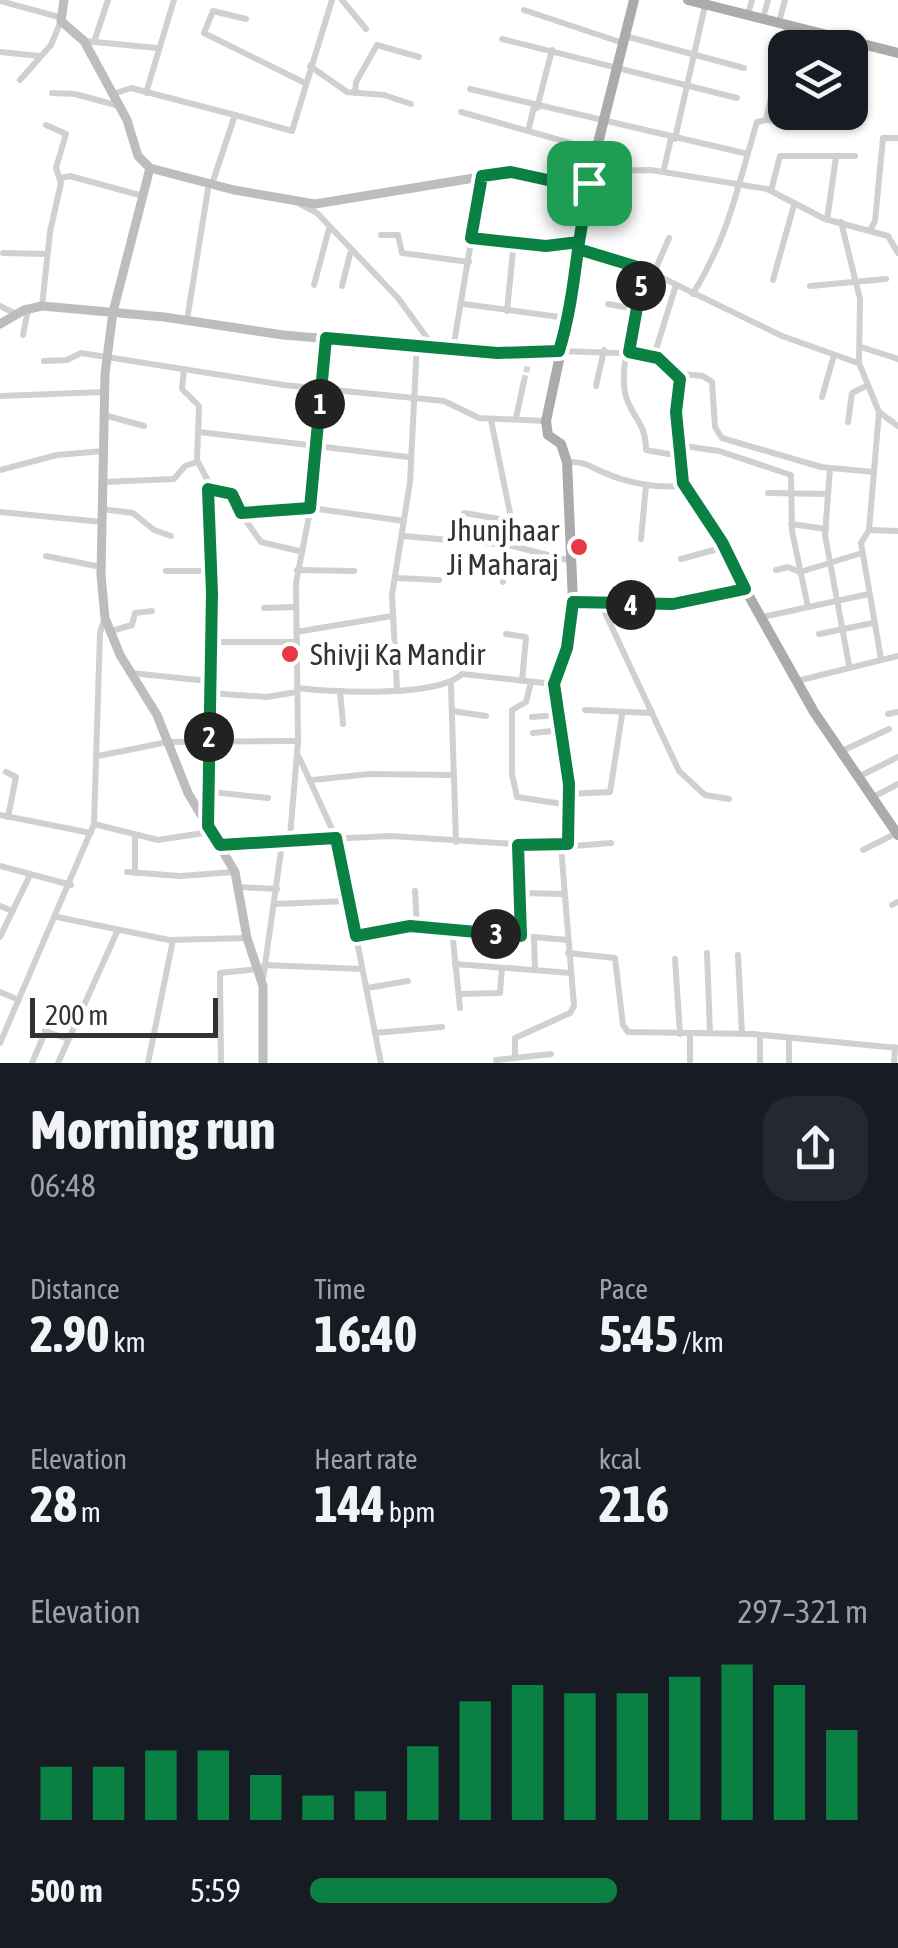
<!DOCTYPE html>
<html lang="en">
<head>
<meta charset="utf-8">
<style>
	:root { --surface:#171b24; --page:#242831; --text:#f1f3f6; --muted:#9ea1a6; --accent:#0b8043 }
	body { margin:0; font-family:"Asap Condensed",sans-serif; background:var(--page); color:var(--text); height:100vh; display:flex; flex-direction:column; font-size:38px; white-space:nowrap }
	* { box-sizing:border-box; margin:0 }
	p { font-size:32px; color:var(--muted) }
	.icon { flex:none; width:55px; height:55px; fill:none; stroke:currentColor; stroke-width:2; stroke-linecap:round; stroke-linejoin:round }
	.map { position:relative; height:1063px; overflow:hidden }
	.side { display:flex; flex-direction:column; background:var(--surface); flex:1 }
	.side>* { flex:none }
	.fabs { position:absolute; left:768px; top:30px; display:grid; gap:20px }
	.fabs a { display:grid; place-items:center; width:100px; height:100px; border-radius:20px; background:var(--surface); box-shadow:0 2px 8px #0004; font-size:50px }
	.scale { position:absolute; left:30px; bottom:25px; width:188px; box-sizing:border-box; padding-left:10px; border:5px solid #333; border-top:0; font-size:28px; line-height:35px; white-space:nowrap; color:#333; -webkit-text-stroke:8px #fff; paint-order:stroke }
	.pin { position:absolute; display:grid; place-items:center; width:85px; height:85px; color:#fff; margin:-42px; border-radius:20px; box-shadow:0 5px 15px #0006 }
	.km { position:absolute; width:50px; height:50px; margin:-25px; border-radius:50%; background:#222; color:#fff; font-size:28px; line-height:50px; text-align:center }
	.round { display:grid; place-items:center; flex:none; width:105px; height:105px; border-radius:30px; background:var(--page) }
	.head { display:flex; align-items:center; justify-content:space-between; height:170px; padding:0 30px }
	h1 { font-size:55px; font-weight:700; line-height:75px }
	.figures { display:grid; grid-template-columns:repeat(3,1fr); gap:15px; height:170px; padding:10px 30px }
	.figures div { display:grid; align-content:center }
	.figures b { font-size:50px; font-weight:700 }
	.figures small { font-size:28px; font-weight:400 }
	.figures p { font-size:28px }
	.chart { height:280px; padding:20px 30px }
	.chart p { display:flex; justify-content:space-between }
	.chart svg { width:100%; height:180px; margin-top:10px; stroke:var(--accent); stroke-width:6 }
	ul { padding:0 30px; list-style:none; font-size:32px }
	li { display:grid; grid-template-columns:160px 120px 1fr; align-items:center; height:75px }
	li i { height:25px; border-radius:12px; background:var(--accent) }
	.map>svg:first-child { display:block }
	.lines { fill:none; stroke-linecap:round; stroke-linejoin:round }
	.street-tunnel { stroke:#d6d6d6; stroke-width:6; stroke-dasharray:6 3; stroke-linecap:butt }
	.street { stroke:#d0d0d0; stroke-width:6 }
	.secondary { stroke:#bdbdbd; stroke-width:9 }
	.primary { stroke:#ababab; stroke-width:10 }
	.route-casing { stroke:#fff; stroke-width:20 }
	.route { stroke:#0b8043; stroke-width:12 }
	.poi-dot { fill:#e63946; stroke:#fff; stroke-width:4 }
	.labels { text-anchor:middle; dominant-baseline:central; stroke-width:10; stroke-linejoin:round; paint-order:stroke }
	.poi-label { font-size:30px; fill:#333; stroke:#fff; text-anchor:end }
</style>
</head>
<body>
<div class="map">
<svg width="898" height="1063" viewBox="0 0 898 1063">
	<rect width="100%" height="100%" fill="#fff"/>
	<g class="lines">
		<path class="street-tunnel" d="M524,381l4,-17"/>
		<g class="street">
			<path d="M342,0l24,29"/>
			<path d="M0,1l59,16"/>
			<path d="M524,10l99,33"/>
			<path d="M748,14l4,-14"/>
			<path d="M763,18l5,-18"/>
			<path d="M246,19l-33,-8 -9,22 101,50"/>
			<path d="M779,22l6,-22"/>
			<path d="M625,36l119,32"/>
			<path d="M502,39l235,59"/>
			<path d="M85,41l72,7"/>
			<path d="M94,42l14,-42"/>
			<path d="M0,52l40,4"/>
			<path d="M310,66l37,26 37,3 27,9"/>
			<path d="M20,80l31,-35 10,-24"/>
			<path d="M470,89l278,65"/>
			<path d="M52,93l23,1 44,12"/>
			<path d="M146,93l28,-93"/>
			<path d="M355,93l1,-11 21,-37 42,12"/>
			<path d="M113,94l18,-6 104,27"/>
			<path d="M537,108l15,-58"/>
			<path d="M461,112l134,38"/>
			<path d="M766,120l37,3 2,-11"/>
			<path d="M528,131l6,-24"/>
			<path d="M675,139l31,-138"/>
			<path d="M664,169l7,-31"/>
			<path d="M592,171l59,-1 116,19 58,30 63,17 10,17"/>
			<path d="M61,178l9,-2 73,20"/>
			<path d="M212,184l23,-69 57,16 40,-131"/>
			<path d="M771,191l9,-35h75"/>
			<path d="M300,204l17,9 81,85 35,48"/>
			<path d="M827,220l9,-63"/>
			<path d="M841,222l19,77 -1,64 20,49 -10,118 -8,13 20,116"/>
			<path d="M870,230l5,-9 8,-83h15"/>
			<path d="M381,235h17l4,18 67,9"/>
			<path d="M471,238l75,8 33,-4"/>
			<path d="M580,249l58,17 144,70 76,27"/>
			<path d="M3,253l44,1"/>
			<path d="M644,269c-6,32 -25,93 -19,124 6,25 21,28 21,57l33,6c8,46 45,88 66,133"/>
			<path d="M653,275l16,-37"/>
			<path d="M773,280l21,-75"/>
			<path d="M314,285l15,-56"/>
			<path d="M342,286l8,-32"/>
			<path d="M810,286l76,-7"/>
			<path d="M693,294c37,-61 44,-106 64,-172l9,-2 21,-94"/>
			<path d="M464,304l103,14"/>
			<path d="M608,304l28,5"/>
			<path d="M0,306l16,8"/>
			<path d="M42,306l8,-74 11,-49 -5,-15 10,-34 -20,-9"/>
			<path d="M507,311l7,-70"/>
			<path d="M187,320l22,-137"/>
			<path d="M23,335l5,-25"/>
			<path d="M861,347l37,12"/>
			<path d="M453,349l29,-173"/>
			<path d="M559,351l87,3 27,19 30,3 9,6 3,45 7,11 99,29 53,5"/>
			<path d="M654,356l22,-71"/>
			<path d="M44,361l23,-1 14,-7 203,32 160,16 35,17 67,3"/>
			<path d="M184,369l-2,20 17,17 -2,54 12,23v343"/>
			<path d="M675,374l5,5 -1,75"/>
			<path d="M596,386l8,-36"/>
			<path d="M0,396l104,-4"/>
			<path d="M822,397l12,-42"/>
			<path d="M879,412l19,14"/>
			<path d="M104,415l40,11"/>
			<path d="M516,418l8,-37"/>
			<path d="M491,420l20,98 -8,64"/>
			<path d="M848,422l4,-29 16,-8"/>
			<path d="M199,432l209,25"/>
			<path d="M679,456l5,-10 35,5 72,24 1,56 16,76"/>
			<path d="M568,462c17,-1 22,5 37,11 25,11 53,15 80,13"/>
			<path d="M830,468l-5,67 24,130"/>
			<path d="M0,470l57,-15 46,-4"/>
			<path d="M103,482l71,-3 11,-13 12,-4"/>
			<path d="M208,489l24,5 2,10 27,38 38,9"/>
			<path d="M768,493l60,1"/>
			<path d="M311,508l93,13"/>
			<path d="M102,509l31,4 21,17 17,6"/>
			<path d="M0,512l102,10"/>
			<path d="M242,513l28,-5 38,2"/>
			<path d="M464,513l47,8"/>
			<path d="M791,524l35,5"/>
			<path d="M869,530l29,1"/>
			<path d="M403,536l106,9 62,16"/>
			<path d="M641,539l5,-54"/>
			<path d="M46,556l55,11"/>
			<path d="M681,559l44,-12"/>
			<path d="M297,570l57,1"/>
			<path d="M776,570l12,-3 12,5 62,-19"/>
			<path d="M166,571h46"/>
			<path d="M396,578l43,2"/>
			<path d="M601,604l78,167 26,24 24,4"/>
			<path d="M264,608l32,-1"/>
			<path d="M762,617l107,-23"/>
			<path d="M111,631l21,-6 3,-12 17,-2"/>
			<path d="M296,632l96,-16"/>
			<path d="M506,634l20,3 -4,44"/>
			<path d="M819,634l54,-11"/>
			<path d="M209,642h88"/>
			<path d="M131,673l77,8"/>
			<path d="M797,681l101,-25"/>
			<path d="M531,682l-5,20 -14,8v64l5,23 52,8"/>
			<path d="M451,685l5,157"/>
			<path d="M297,688c36,4 140,10 165,-14l92,10"/>
			<path d="M397,689l-5,-94 18,-113 7,-139"/>
			<path d="M340,691l3,33"/>
			<path d="M209,693l58,4 30,-5"/>
			<path d="M585,710l67,3"/>
			<path d="M452,711l34,5"/>
			<path d="M888,714l10,-2"/>
			<path d="M532,717l25,-2"/>
			<path d="M533,733l28,-3"/>
			<path d="M842,751l47,-22"/>
			<path d="M98,756l70,-14 130,-1"/>
			<path d="M299,757l38,83 44,223"/>
			<path d="M6,772l10,5 -8,40"/>
			<path d="M858,777l40,-20"/>
			<path d="M312,780l58,-6 80,1"/>
			<path d="M212,792l56,6"/>
			<path d="M569,794l41,-2 12,-77"/>
			<path d="M873,797l25,-13"/>
			<path d="M0,815l91,18"/>
			<path d="M94,824l64,16 52,-8"/>
			<path d="M287,841l104,-5 170,11 50,-4"/>
			<path d="M282,844l8,-7 8,-96 -2,-158 15,-77 15,-167"/>
			<path d="M568,844l1,-60 -15,-100 13,-36 6,-46"/>
			<path d="M220,845l62,-1 -19,135"/>
			<path d="M519,845l2,91"/>
			<path d="M863,850l34,-17"/>
			<path d="M0,866l71,19"/>
			<path d="M127,872l53,4 55,-4"/>
			<path d="M135,873v-37"/>
			<path d="M239,887l38,2"/>
			<path d="M415,891l2,36"/>
			<path d="M520,893l44,1"/>
			<path d="M274,904l74,-3"/>
			<path d="M892,905l6,-3"/>
			<path d="M0,906l13,5"/>
			<path d="M57,917l112,23 78,-2"/>
			<path d="M452,930l8,78"/>
			<path d="M356,936l54,-10 158,14"/>
			<path d="M0,937l30,-62"/>
			<path d="M534,937l1,33"/>
			<path d="M568,953l47,5 8,67 5,7 125,2 145,14"/>
			<path d="M707,953l3,80"/>
			<path d="M738,955l4,79"/>
			<path d="M675,959l5,75"/>
			<path d="M455,964l116,9"/>
			<path d="M264,965l98,4"/>
			<path d="M367,988l41,-7"/>
			<path d="M0,992l19,8"/>
			<path d="M459,994l41,-1 2,-25"/>
			<path d="M45,1031l23,8"/>
			<path d="M375,1033l67,-6"/>
			<path d="M760,1035v28"/>
			<path d="M789,1038v25"/>
			<path d="M0,1043l94,-219 6,-191 4,-13"/>
			<path d="M515,1058v-20l55,-25 4,-7 -13,-159"/>
			<path d="M496,1060l55,-6"/>
			<path d="M32,1063l18,-42"/>
			<path d="M58,1063l59,-131"/>
			<path d="M148,1063l25,-123"/>
			<path d="M221,1063l-1,-90 38,-4"/>
			<path d="M690,1063v-30"/>
			<path d="M894,1063l1,-16"/>
		</g>
		<g class="secondary">
			<path d="M64,0l-3,21 23,20 43,79 11,36 12,12 84,22 81,14 196,-32 55,12 23,-1"/>
			<path d="M150,168l-37,144 -8,62 -4,201 4,43 15,37 37,60 31,78 47,79 12,66 16,48v77"/>
			<path d="M0,324l24,-14 18,-4 122,11 119,18 214,18 62,-2"/>
		</g>
		<g class="primary">
			<path d="M634,0l-43,171 -23,147 -22,103 2,14 13,9 6,18 6,140 100,2 72,-15 69,123 84,123"/>
			<path d="M688,0l210,53"/>
		</g>
	</g>
	<g class="lines">
		<defs>
			<path id="route" d="M589,183l-10,59c-5,37 -9,73 -20,109l-62,2 -171,-15 -16,170 -69,5 -9,-19 -24,-5 4,104 -4,233 12,19 116,-7 20,98 54,-10 111,10 -3,-91 50,-1 1,-60 -15,-100 13,-36 6,-46 100,2 72,-15 -23,-47 -39,-59 -7,-71 4,-33 -22,-21 -29,-6 15,-83 -66,-20 1,-7 -33,4 -75,-8 11,-62 29,-4 55,12 23,-1"/>
		</defs>
		<use href="#route" class="route-casing"/>
		<use href="#route" class="route"/>
	</g>
	<g class="poi-dot">
		<circle cx="579" cy="547" r="10"/>
		<circle cx="290" cy="654" r="10"/>
	</g>
	<g class="labels">
		<g class="poi-label">
			<text x="559" y="530">Jhunjhaar<tspan x="559" dy="34">Ji Maharaj</tspan></text>
			<text x="310" y="654" text-anchor="start">Shivji Ka Mandir</text>
		</g>
	</g>
</svg>
<div class="fabs">
<a><svg class="icon" aria-label="layers" viewBox="0 0 24 24"><path d="M12 4l9 5-9 5-9-5zM3 14l9 5 9-5"/></svg></a>
</div>
<div class="scale">200 m</div>
<div class="pin" style="left:589px;top:183px;background:#1e9e55"><svg class="icon" aria-label="arrive" viewBox="0 0 24 24"><path d="M6 21V4h12l-3 4 3 4H6"/></svg></div>
<b class="km" style="left:320px;top:404px">1</b>
<b class="km" style="left:209px;top:737px">2</b>
<b class="km" style="left:496px;top:934px">3</b>
<b class="km" style="left:631px;top:605px">4</b>
<b class="km" style="left:641px;top:286px">5</b>
</div>
<section class="side">
<div class="head"><div><h1>Morning run</h1><p>06:48</p></div><a class="round"><svg class="icon" aria-label="share" viewBox="0 0 24 24"><path d="M12 15V3M7 8l5-5 5 5M5 13v7h14v-7"/></svg></a></div>
<div class="figures">
<div><p>Distance</p><b>2.90<small> km</small></b></div>
<div><p>Time</p><b>16:40</b></div>
<div><p>Pace</p><b>5:45<small> /km</small></b></div>
</div>
<div class="figures">
<div><p>Elevation</p><b>28<small> m</small></b></div>
<div><p>Heart rate</p><b>144<small> bpm</small></b></div>
<div><p>kcal</p><b>216</b></div>
</div>
<div class="chart"><p><span>Elevation</span>297–321 m</p>
<svg viewBox="0 0 160 44" preserveAspectRatio="none"><path d="M5 44V31M15 44V31M25 44V27M35 44V27M45 44V33M55 44V38M65 44V37M75 44V26M85 44V15M95 44V11M105 44V13M115 44V13M125 44V9M135 44V6M145 44V11M155 44V22"/></svg>
</div>
<ul>
<li><b>500 m</b>5:59<i style="width:55%"></i></li>
</ul>
</section>
</body>
</html>
